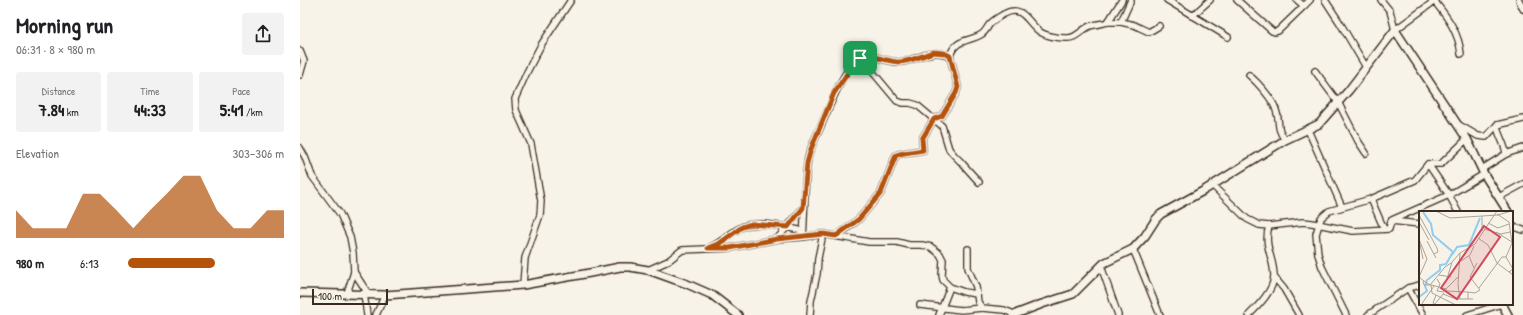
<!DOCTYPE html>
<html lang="en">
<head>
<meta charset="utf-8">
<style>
	:root { --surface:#fff; --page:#f2f2f2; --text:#202124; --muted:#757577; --accent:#b45309 }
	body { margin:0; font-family:"Patrick Hand",sans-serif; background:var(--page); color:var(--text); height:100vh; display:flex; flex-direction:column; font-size:15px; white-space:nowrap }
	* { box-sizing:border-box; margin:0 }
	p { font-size:13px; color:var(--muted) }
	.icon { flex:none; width:22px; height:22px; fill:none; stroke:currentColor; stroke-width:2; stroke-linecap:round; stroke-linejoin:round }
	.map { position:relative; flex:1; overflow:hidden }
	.drawer { display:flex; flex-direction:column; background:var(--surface); width:300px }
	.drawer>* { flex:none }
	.scale { position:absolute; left:12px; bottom:10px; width:76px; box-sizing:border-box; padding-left:4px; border:2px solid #3b2a1e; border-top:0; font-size:11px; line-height:14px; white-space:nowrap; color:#3b2a1e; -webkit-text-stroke:3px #f7f3e8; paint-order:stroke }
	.pin { position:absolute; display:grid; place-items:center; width:34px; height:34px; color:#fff; margin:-17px; border-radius:8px; box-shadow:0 2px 6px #0006 }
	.round { display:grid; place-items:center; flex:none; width:42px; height:42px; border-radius:4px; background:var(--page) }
	.overview { display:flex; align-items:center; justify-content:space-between; height:68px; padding:0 16px }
	h1 { font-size:22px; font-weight:800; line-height:30px }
	.stats { display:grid; grid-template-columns:repeat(3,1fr); gap:6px; height:68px; padding:4px 16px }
	.stats div { display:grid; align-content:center; border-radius:4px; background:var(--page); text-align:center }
	.stats b { font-size:17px; font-weight:800 }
	.stats small { font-size:11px; font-weight:400 }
	.stats p { font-size:11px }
	.chart { height:112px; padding:8px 16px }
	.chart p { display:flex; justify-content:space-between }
	.chart svg { width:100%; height:72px; margin-top:4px; fill:var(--accent); opacity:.7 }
	ul { padding:0 16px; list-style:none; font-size:13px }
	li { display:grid; grid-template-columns:64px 48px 1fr; align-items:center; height:30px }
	li i { height:10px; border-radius:5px; background:var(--accent) }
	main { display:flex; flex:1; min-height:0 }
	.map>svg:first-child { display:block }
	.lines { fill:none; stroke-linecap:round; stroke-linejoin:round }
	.minor-casing { stroke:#3b2a1e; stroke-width:8 }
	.tertiary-casing { stroke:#3b2a1e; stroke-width:10 }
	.minor { stroke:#f7f3e8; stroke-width:5.5 }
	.tertiary { stroke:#f7f3e8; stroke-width:7 }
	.route-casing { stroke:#fff; stroke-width:8 }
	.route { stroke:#b45309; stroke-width:5 }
	.inset-river { fill:none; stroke:#90cdf0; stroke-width:2 }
	.inset-road { fill:none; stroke:#aca397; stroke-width:1 }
	.view { fill:#d1495b; fill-opacity:0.15; stroke:#d1495b; stroke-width:2 }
	.inset-edge { fill:none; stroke:#3b2a1e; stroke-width:2 }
</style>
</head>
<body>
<main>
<section class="drawer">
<div class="overview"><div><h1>Morning run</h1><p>06:31 · 8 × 980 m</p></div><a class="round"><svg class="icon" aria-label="share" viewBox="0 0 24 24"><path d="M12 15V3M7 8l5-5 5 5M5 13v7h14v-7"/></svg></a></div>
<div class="stats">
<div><p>Distance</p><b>7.84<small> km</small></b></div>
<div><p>Time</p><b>44:33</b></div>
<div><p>Pace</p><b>5:41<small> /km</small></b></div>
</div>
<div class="chart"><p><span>Elevation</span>303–306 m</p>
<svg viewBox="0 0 160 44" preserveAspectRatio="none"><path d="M0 44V27L10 38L20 38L30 38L40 17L50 17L60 27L70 38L80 27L90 17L100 6L110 6L120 27L130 38L140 38L150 27L160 27V44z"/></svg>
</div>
<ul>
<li><b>980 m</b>6:13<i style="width:56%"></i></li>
</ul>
</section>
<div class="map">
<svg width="1223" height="315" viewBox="0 0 1223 315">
	<rect width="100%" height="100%" fill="#f7f3e8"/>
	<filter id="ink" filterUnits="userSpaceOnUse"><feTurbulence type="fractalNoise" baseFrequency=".025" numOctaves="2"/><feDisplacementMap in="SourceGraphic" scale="8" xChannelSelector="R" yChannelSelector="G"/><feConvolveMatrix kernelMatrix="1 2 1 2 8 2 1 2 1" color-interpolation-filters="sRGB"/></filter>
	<g filter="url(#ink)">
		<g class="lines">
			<defs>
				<g id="minor">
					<path d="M867,0l61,37"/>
					<path d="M937,0l35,31 3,1 3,-1 26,-25"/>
					<path d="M997,0l7,6 6,-6"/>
					<path d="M1025,0l15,23 26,44"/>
					<path d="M1081,0l9,11 5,19 41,-30"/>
					<path d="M1219,0l4,9"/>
					<path d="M1135,2c13,16 24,31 26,52"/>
					<path d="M892,16l18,-16"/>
					<path d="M808,22h13l10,-22"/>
					<path d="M821,22l13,3 15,7 10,-6"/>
					<path d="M0,51l4,10 -4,14"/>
					<path d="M556,61l15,9 26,31 6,2h7l7,2 25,21 7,23 5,6 6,6 19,21"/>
					<path d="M1015,71l23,31 20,39 8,12"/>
					<path d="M949,75c8,7 24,24 27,35 5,13 -1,16 9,30"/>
					<path d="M1159,125l19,11 8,1 11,-12 26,-6"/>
					<path d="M1197,125c1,11 8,18 9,29"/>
					<path d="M1008,130l34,77"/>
					<path d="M0,148l5,9 7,19 28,38 10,23 3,16 1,19 -7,21"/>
					<path d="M1128,164l21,31 9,17"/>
					<path d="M1182,169l24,-15 17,-6"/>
					<path d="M912,185l35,34 12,6 10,1 34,-4 9,1 41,8 36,-2 2,-8 29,3"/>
					<path d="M1199,197l24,-13"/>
					<path d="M1071,199l13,30"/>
					<path d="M1092,220l57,-25 35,-21"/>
					<path d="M1212,226l11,4"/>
					<path d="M537,236l22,-17 22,-26 15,-38c9,-3 18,-3 27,-5l-1,-11 12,-20 8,-3 14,-23 2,-6 -8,-31"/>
					<path d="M503,237c2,-24 1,-48 4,-72 1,-14 8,-25 13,-37 8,-17 24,-63 41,-70 12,-5 27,5 39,4 19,-2 31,-15 50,-6 5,-18 20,-14 32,-22 3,-2 5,-6 7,-9 4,-5 10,-8 15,-11 19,-10 23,8 35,17 6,5 19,7 27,7 10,1 15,-8 24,-12 6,-2 12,-2 18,-4l14,-22"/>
					<path d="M477,239l26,-31"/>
					<path d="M411,247c11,-5 20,-15 31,-20 16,-7 45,0 61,4"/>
					<path d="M668,249v19l8,19 2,15 4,6 22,2 10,4"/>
					<path d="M833,249l27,66"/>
					<path d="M801,266l17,49"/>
					<path d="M348,270l20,-9 14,-11 48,-2 47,-9 26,-2 20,-3 46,8h28l12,3h13l9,2 9,7 3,6 -1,15 1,5 7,7 14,5 13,2"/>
					<path d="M54,272l15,23"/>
					<path d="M974,277l10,12 15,26"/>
					<path d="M223,285l2,-27 15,-43 1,-14 -10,-57 -15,-34 -1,-11 12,-27 14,-27 30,-45"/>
					<path d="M1108,288l15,27"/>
					<path d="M64,294l3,21"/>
					<path d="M620,305l41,5 21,-2"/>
					<path d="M76,315l9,-20"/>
					<path d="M510,315l1,-14 6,-27 1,-16 5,-24"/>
					<path d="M639,315l11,-28"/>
					<path d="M949,315c9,-9 25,-25 25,-39 0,-18 -11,-30 -5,-50"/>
					<path d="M1046,315l-24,-48 -4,-13 -2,-20 5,-16 8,-7 42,-12 44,-19 13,-16h13l26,-25"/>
					<path d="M1068,315l40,-27 12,-3"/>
					<path d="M1167,315l35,-11"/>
				</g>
				<g id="tertiary">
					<path d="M0,293l85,2 82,-6 56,-4 67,-12 30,-6h10l18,3 39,14 25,11 26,20"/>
					<path d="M1202,304l6,11"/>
					<path d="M713,315l29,-11 31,-10 31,-31 29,-14 12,-13 11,-17 5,-5 42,-23 82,-51 34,-16 30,-34 46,-60 72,109 17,35 24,38"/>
				</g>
			</defs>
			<use href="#minor" class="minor-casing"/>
			<use href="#tertiary" class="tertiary-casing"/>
			<use href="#minor" class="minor"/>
			<use href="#tertiary" class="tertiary"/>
		</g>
	</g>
	<g class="lines" filter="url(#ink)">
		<defs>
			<path id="route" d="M633,52l11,1 6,3 8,31 -2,6 -14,23 -8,3 -12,20 1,11c-9,2 -18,2 -27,5l-15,38 -22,26 -23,17 -13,-2 -46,5 -47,9h-22l12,-5 22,-16 10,-3 36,3 15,-19 4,-45 4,-14 23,-56 22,-32c13,-10 29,1 44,1 11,-1 23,-6 33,-10z"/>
		</defs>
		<use href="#route" class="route-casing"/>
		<use href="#route" class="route"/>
	</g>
	<g transform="translate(1119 211)">
		<rect width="94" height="94" fill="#f7f3e8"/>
		<path class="inset-river" d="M33,44l5,-8 12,-2 11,-27M0,86l8,-6 -2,-5 2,-6 13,-10v-5l6,-1 7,-12 -20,-17 -2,-11 -8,-12"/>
		<path class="inset-road" d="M17,0l14,7 48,-3 13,-4M78,3l12,8 3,21M0,4l18,33 1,4 -4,2M63,5v15M0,11l10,18M69,12l10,5 11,-4M65,18l17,5 9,-2M77,21l16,10M59,27l10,7 9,18 16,12M0,28l8,20 -8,18M8,30l9,17M1,33l3,15M50,45l5,12M87,46l7,12 -4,3M42,50l9,-6 4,-9M20,64l12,2M0,66l9,7 18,5v2l22,1M18,68l3,5 -3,7 7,1M28,68l5,-17 8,-9M4,70l1,4h6l15,-18 6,-4M12,74l1,8 24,12M60,77l23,-31h4l6,-14M27,78l12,-12M24,83l13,5h17M41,88l-2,-15 2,-31 15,-9 22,-33M49,88v-7l7,1 5,-3 -10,-13 7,-14M2,94l13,-19M15,94l10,-12M17,94l-3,-2 3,-8"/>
		<path class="view" d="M65,15l16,11 -43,62 -16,-11z"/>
		<rect width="94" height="94" class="inset-edge"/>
	</g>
</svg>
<div class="scale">100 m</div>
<div class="pin" style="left:560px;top:58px;background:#1e9e55"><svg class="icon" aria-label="arrive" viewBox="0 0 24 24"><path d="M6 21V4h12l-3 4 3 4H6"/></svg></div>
</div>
</main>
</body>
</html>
